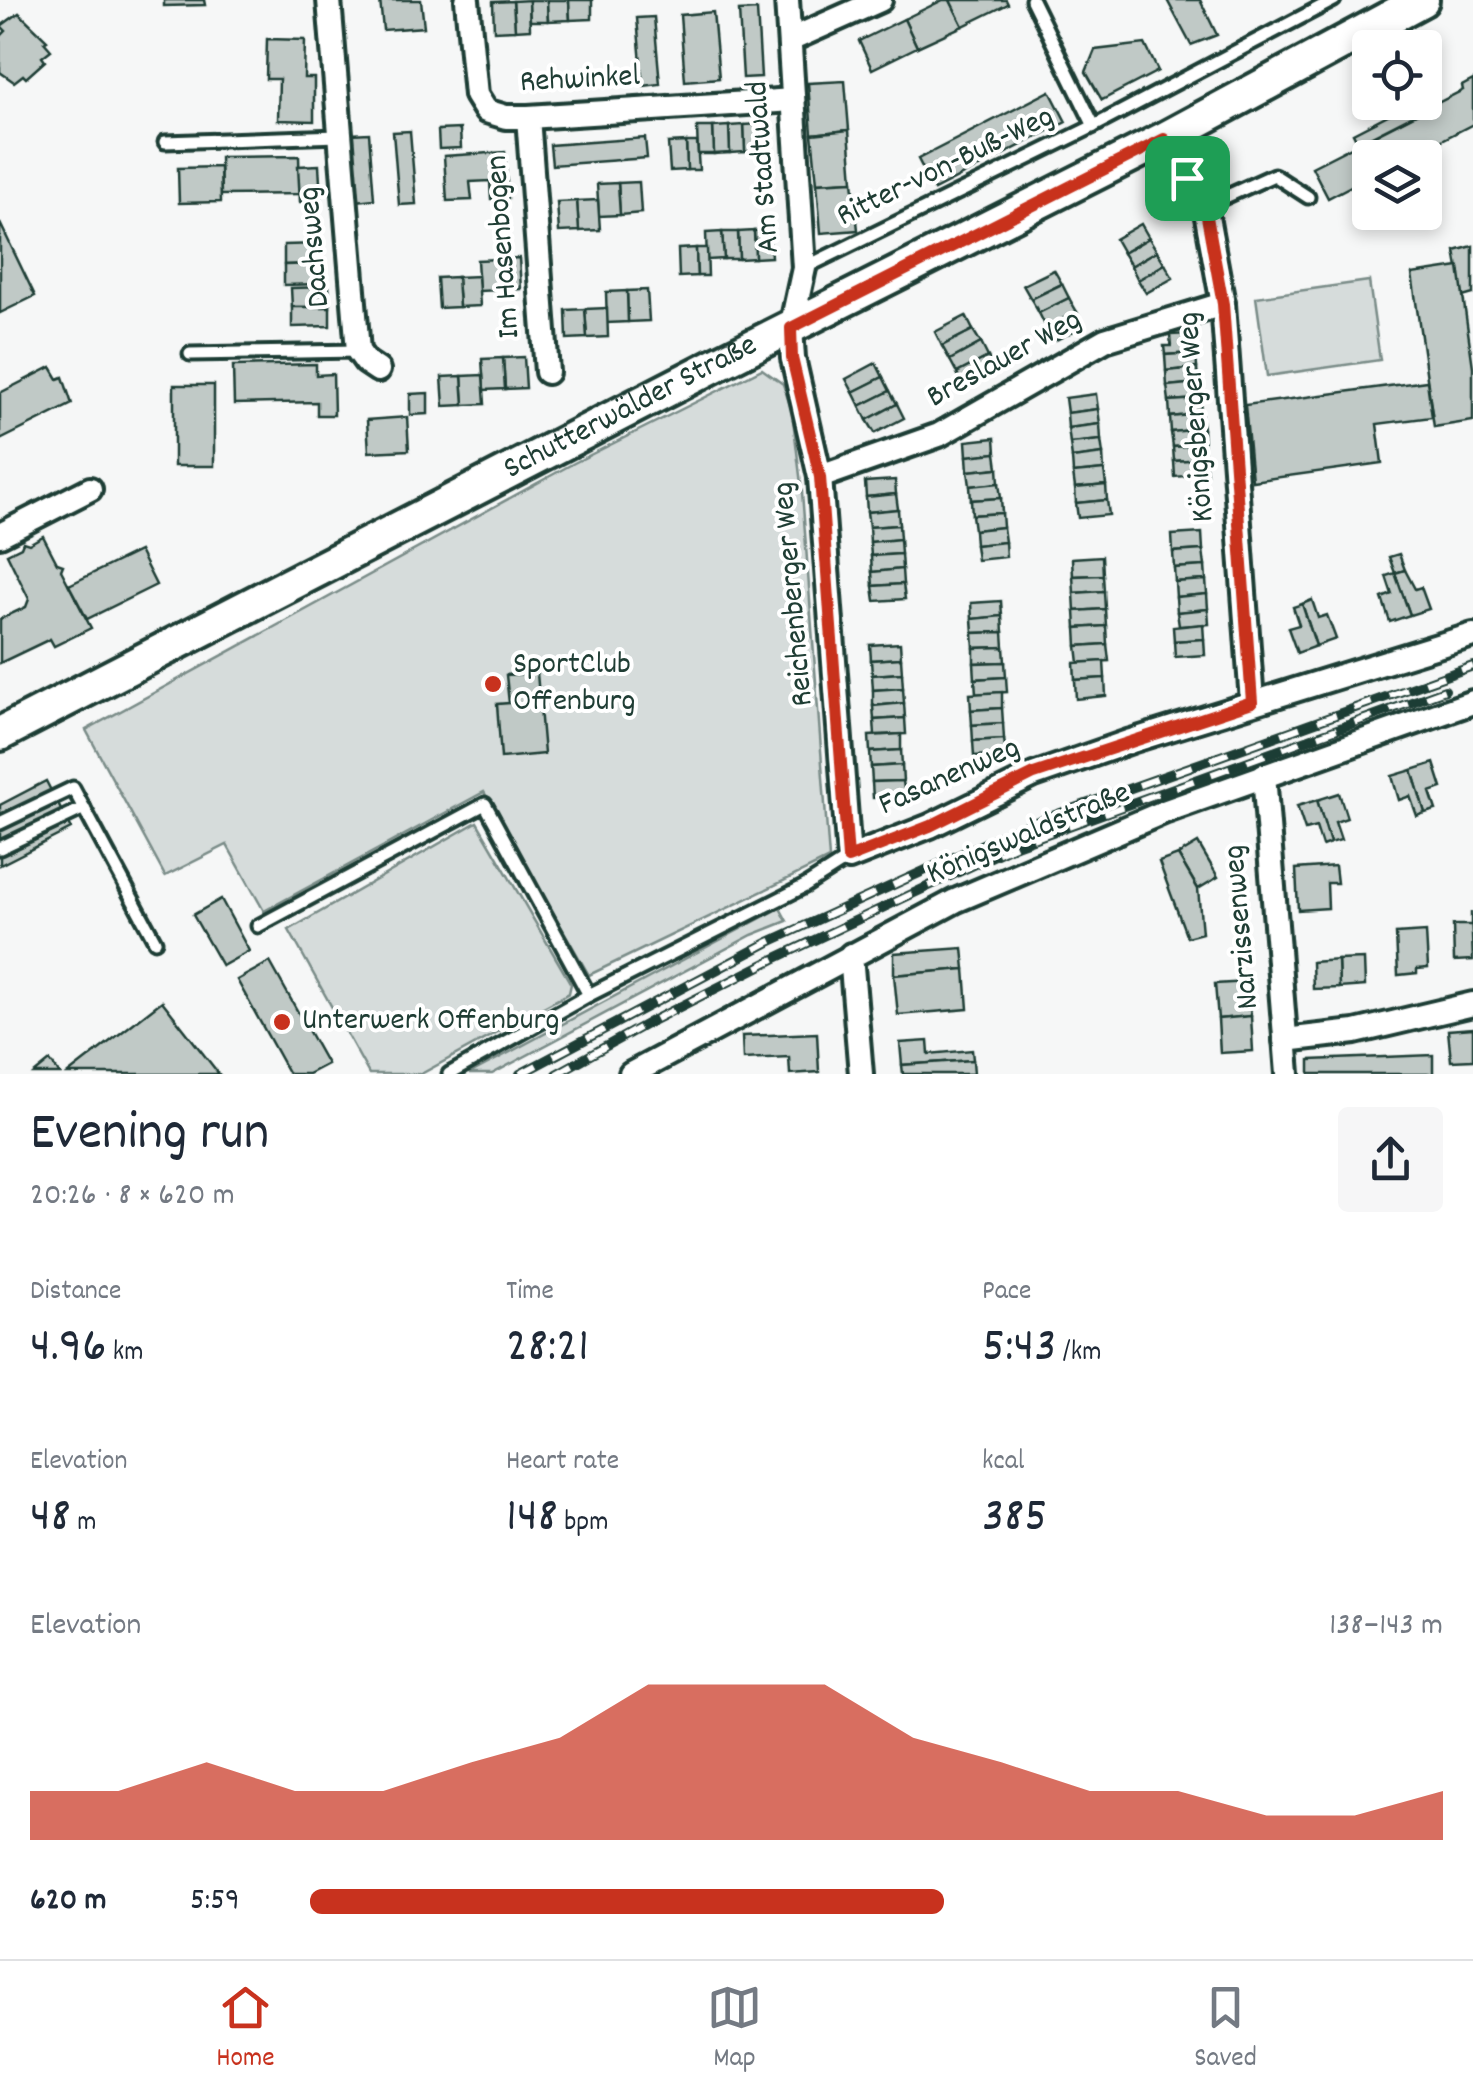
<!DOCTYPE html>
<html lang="en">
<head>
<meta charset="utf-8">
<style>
	:root { --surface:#fff; --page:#f6f6f7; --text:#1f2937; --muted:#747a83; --line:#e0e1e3; --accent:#c8321e }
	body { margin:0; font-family:Dekko,sans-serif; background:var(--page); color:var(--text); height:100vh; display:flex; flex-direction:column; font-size:38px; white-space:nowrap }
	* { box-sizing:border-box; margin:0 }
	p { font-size:32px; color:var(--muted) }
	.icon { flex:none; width:55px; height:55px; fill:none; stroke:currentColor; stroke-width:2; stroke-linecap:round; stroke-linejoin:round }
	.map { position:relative; height:1074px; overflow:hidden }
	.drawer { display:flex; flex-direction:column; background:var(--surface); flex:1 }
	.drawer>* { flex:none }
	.fabs { position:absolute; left:1352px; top:30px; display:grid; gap:20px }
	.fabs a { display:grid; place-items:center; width:90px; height:90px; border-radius:10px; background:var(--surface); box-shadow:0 5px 15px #0003; font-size:50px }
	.pin { position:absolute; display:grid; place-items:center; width:85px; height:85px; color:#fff; margin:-42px; border-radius:20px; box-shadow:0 5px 15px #0006 }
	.round { display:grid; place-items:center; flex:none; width:105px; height:105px; border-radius:10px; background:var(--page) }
	.headline { display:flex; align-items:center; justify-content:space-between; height:170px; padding:0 30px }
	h1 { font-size:55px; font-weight:600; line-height:75px }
	.stats { display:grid; grid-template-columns:repeat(3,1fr); gap:15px; height:170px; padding:10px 30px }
	.stats div { display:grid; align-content:center }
	.stats b { font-size:50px; font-weight:600 }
	.stats small { font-size:28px; font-weight:400 }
	.stats p { font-size:28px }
	.chart { height:280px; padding:20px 30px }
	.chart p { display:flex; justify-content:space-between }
	.chart svg { width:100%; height:180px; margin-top:10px; fill:var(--accent); opacity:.7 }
	ul { padding:0 30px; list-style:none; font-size:32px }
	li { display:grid; grid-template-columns:160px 120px 1fr; align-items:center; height:75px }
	li i { height:25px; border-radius:12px; background:var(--accent) }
	.dock { display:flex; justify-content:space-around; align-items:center; height:140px; border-top:2px solid var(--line); background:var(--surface); font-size:28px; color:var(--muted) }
	.dock a { display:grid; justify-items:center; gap:5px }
	.dock .on { color:var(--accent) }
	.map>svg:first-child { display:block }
	.green { fill:#d6dcdb; stroke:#7a8c88; stroke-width:2.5 }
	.building { fill:#c0c9c6; stroke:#1f3d34; stroke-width:2.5 }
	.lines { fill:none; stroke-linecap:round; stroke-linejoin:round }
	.lane-casing { stroke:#1f3d34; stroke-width:19 }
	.street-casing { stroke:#1f3d34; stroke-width:30 }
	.secondary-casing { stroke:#1f3d34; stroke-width:40 }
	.lane { stroke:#fff; stroke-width:11 }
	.street { stroke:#fff; stroke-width:22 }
	.secondary { stroke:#fff; stroke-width:32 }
	.rail-casing { stroke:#1f3d34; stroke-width:10 }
	.rail { stroke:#fff; stroke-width:6; stroke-dasharray:19; stroke-linecap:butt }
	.route-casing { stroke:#fff; stroke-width:20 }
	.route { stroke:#c8321e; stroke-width:12 }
	.poi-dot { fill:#c8321e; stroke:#fff; stroke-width:4 }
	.labels { text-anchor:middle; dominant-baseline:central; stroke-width:8; stroke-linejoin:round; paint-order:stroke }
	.street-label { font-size:32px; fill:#1f3d34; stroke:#fff }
	.poi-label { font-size:32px; fill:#1f3d34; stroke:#fff; text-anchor:start }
</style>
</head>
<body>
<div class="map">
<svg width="1473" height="1074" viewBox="0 0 1473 1074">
	<rect width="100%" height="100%" fill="#f6f7f7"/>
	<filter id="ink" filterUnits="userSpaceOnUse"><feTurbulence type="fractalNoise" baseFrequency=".01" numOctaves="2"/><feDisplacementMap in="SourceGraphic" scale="20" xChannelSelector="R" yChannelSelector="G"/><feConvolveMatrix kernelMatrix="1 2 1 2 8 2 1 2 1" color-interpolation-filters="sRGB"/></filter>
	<g filter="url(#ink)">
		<g class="green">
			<path d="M1369,281l11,79 -113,16 -11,-79z"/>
			<path d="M762,369l21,15 9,27 10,81 27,367 -240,116 -105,-183 -220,119 -37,-66 -62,31 -79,-146 488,-267z"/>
			<path d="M477,822l94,162 -2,9 -148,81h-52l-80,-144z"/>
			<path d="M780,908l7,13 -35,14 -260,139h-23z"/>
		</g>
		<g class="building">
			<path d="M164,0h40l1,5 -41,1z"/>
			<path d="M380,0h41l3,27 -41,3z"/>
			<path d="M529,0l1,29 -15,1 -2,-29z"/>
			<path d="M529,0h18l1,21h-18z"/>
			<path d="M547,0h22l1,20 -22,1z"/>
			<path d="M569,0h23v19l-22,1z"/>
			<path d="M943,0h7l13,26 -46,21 -13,-28z"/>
			<path d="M950,0h56l2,4 -45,22z"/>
			<path d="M1167,0h33l17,35 -26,10z"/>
			<path d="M513,1l2,29 -21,1 -1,-29z"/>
			<path d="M757,10l4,67 -18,1 -4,-67z"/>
			<path d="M713,12l6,66 -34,3 -5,-66z"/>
			<path d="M19,13l28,27 -3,2 7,8 -9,7 3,4 -19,17 -3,-3 -9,7 -14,-10v-39l2,2 4,-4 -5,-5z"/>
			<path d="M654,17l6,67 -17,2 -6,-68z"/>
			<path d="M904,19l13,28 -45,22 -13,-28z"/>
			<path d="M267,39l38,1 -1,38h10v43l-36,-1 1,-41h-13z"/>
			<path d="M1145,44l13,27 -56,29 -16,-28 9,-22z"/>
			<path d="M1473,80v44l-66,34h-37v18l-42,22 -16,-31 151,-77 -1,-4z"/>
			<path d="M845,81l4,49 -37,4 -4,-51z"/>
			<path d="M1050,91l16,31 -132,68 -16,-31z"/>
			<path d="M1413,102l6,10 -61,31 -5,-10z"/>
			<path d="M760,124l1,27 -16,1 -1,-27z"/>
			<path d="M744,125l1,27 -15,1 -1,-27z"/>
			<path d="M729,126l1,27 -16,1 -1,-27z"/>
			<path d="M697,127h16l1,27h-16z"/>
			<path d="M460,129l1,19 -22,1 -1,-19z"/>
			<path d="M849,130l4,51 -36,2 -5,-49z"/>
			<path d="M410,131l6,73 -17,1 -6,-73z"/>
			<path d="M369,133l5,66 -18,2 -5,-67z"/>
			<path d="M645,138l2,20 -95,7 -2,-20z"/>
			<path d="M686,142h11l2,28h-12z"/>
			<path d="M686,142l1,28 -17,1 -2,-28z"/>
			<path d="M505,152l3,46 -17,1 -1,-18 -20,1 2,18 -25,1 -3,-45z"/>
			<path d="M299,156l1,38 -79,1 -1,-38z"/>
			<path d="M319,165l2,36 -21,1 -2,-36z"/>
			<path d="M220,167l1,35 -42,1 -1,-35z"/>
			<path d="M853,181l5,49 -37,3 -4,-50z"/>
			<path d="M639,182l2,31 -21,2 -2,-32z"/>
			<path d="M618,183l2,32 -21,1 -2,-32z"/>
			<path d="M598,200l2,30 -21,1 -2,-30z"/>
			<path d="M577,201l2,30 -20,1 -2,-30z"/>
			<path d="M0,223l35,73 -35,17z"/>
			<path d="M1141,224l8,14 -26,15 -8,-14z"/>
			<path d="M769,230l2,27 -16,1 -1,-27z"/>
			<path d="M754,231l1,27 -16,1 -1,-27z"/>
			<path d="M722,232h16l1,27h-15z"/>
			<path d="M722,232l2,27 -17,1 -1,-27z"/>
			<path d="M1149,238l8,13 -26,15 -8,-13z"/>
			<path d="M319,244v20l-35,1v-20z"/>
			<path d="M1473,246v48l-10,3 -8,-46z"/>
			<path d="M696,248l1,28 -18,1 -1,-28z"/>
			<path d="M696,248h11l1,28h-11z"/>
			<path d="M1157,251l8,13 -27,16 -7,-14z"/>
			<path d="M519,258l2,31 -21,1 -2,-31z"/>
			<path d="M498,259l2,31 -21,1 -2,-31z"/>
			<path d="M319,264v20l-35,1v-20z"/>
			<path d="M1165,264l8,14 -27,15 -8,-13z"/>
			<path d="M1459,267l14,100v54l-39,6 -22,-153z"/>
			<path d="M1054,270l8,14 -31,15 -8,-14z"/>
			<path d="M478,276l2,30 -21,1 -2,-30z"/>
			<path d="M457,277l2,30 -20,1 -2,-30z"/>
			<path d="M1062,284l7,14 -30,15 -8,-14z"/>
			<path d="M329,287l1,20h-38l-1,-19z"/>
			<path d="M647,290l2,31 -21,1 -1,-31z"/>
			<path d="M627,291l1,31 -21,1 -1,-31z"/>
			<path d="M1069,298l8,14 -31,15 -7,-14z"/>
			<path d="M292,307h38v19l-38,1z"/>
			<path d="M607,308l1,29 -21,1 -2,-29z"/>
			<path d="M585,309l2,29 -20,1 -1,-29z"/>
			<path d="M1077,312l7,14 -30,15 -8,-14z"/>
			<path d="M966,316l7,14 -31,16 -7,-14z"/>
			<path d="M973,330l8,13 -31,17 -8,-14z"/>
			<path d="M1190,334l1,19 -26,2 -1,-9h7l-1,-11z"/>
			<path d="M981,343l7,14 -31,16 -7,-13z"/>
			<path d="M1196,353l1,15 -31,3 -1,-16z"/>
			<path d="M524,357l2,31 -21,1 -2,-31z"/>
			<path d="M988,357l7,14 -31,16 -7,-14z"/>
			<path d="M503,358l2,31 -21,1 -2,-31z"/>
			<path d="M876,363l7,14 -30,15 -7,-13z"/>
			<path d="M316,364v11l17,-1 1,41h-17v-13l-83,2 -1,-38z"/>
			<path d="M51,367l7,12 5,-2 9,27 -72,36v-47z"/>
			<path d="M1197,368l1,15 -31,3 -1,-15z"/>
			<path d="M483,375l2,29 -21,1 -2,-29z"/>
			<path d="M462,376l2,29 -20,1 -2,-29z"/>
			<path d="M883,377l7,14 -30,15 -7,-14z"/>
			<path d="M1427,381l5,36 -55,7 5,39 -130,18 -7,-76z"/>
			<path d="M1198,383l2,16 -31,2 -2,-15z"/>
			<rect x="174" y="385" width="40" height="81"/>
			<path d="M890,391l7,13 -30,16 -7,-14z"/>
			<path d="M428,393v21l-18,1v-21z"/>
			<path d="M1096,394l2,15 -31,4 -2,-15z"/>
			<path d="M1200,399l1,15 -31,3 -1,-16z"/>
			<path d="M897,404l7,14 -29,15 -8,-13z"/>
			<path d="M1098,409l2,15 -32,4 -1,-15z"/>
			<path d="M1201,414l2,15 -32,3 -1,-15z"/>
			<path d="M407,417l2,33 -40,2 -2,-32z"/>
			<path d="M1100,424l1,16 -31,3 -2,-15z"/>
			<path d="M1203,429l1,16 -31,2 -2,-15z"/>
			<path d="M995,438l1,15 -29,3 -1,-15z"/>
			<path d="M1101,440l2,14 -31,4 -2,-15z"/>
			<path d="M1204,445l1,14 -31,2 -1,-14z"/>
			<path d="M996,453l2,15 -30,3 -1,-15z"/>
			<path d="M1103,454l1,16 -31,3 -1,-15z"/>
			<path d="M1205,459l2,15 -32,3 -1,-16z"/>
			<path d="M998,468l1,15 -29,3 -2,-15z"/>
			<path d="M1104,470l2,15 -31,3 -2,-15z"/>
			<path d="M895,480l1,14 -30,3 -1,-15z"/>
			<path d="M999,483l2,15 -30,2 -1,-14z"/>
			<path d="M1106,485l1,15 -31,3 -1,-15z"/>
			<path d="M896,494l2,15 -31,3 -1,-15z"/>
			<path d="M1001,498l1,15 -30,2 -1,-15z"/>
			<path d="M1107,500l2,15 -31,3 -2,-15z"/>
			<path d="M898,509l1,16 -30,2 -2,-15z"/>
			<path d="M1002,513l1,14 -29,3 -2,-15z"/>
			<path d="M899,525l1,14 -30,3 -1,-15z"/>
			<path d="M1003,527l2,15 -30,3 -1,-15z"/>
			<path d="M1202,533l1,17 -30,2 -1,-17z"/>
			<path d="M43,536l14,27 6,2 -2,5 30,58 -37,18 -4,-7 -50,24v-44l26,-12 3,-8 -22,-45 14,-7 2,-5 6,2z"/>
			<path d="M900,539l1,15 -30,2 -1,-14z"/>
			<path d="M1005,542l1,15 -29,3 -2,-15z"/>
			<path d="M1203,550l2,16 -31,2 -1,-16z"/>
			<path d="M139,551l17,34 -69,34 -18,-34z"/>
			<path d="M901,554l1,15 -30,3 -1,-16z"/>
			<path d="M1399,554l6,16 -10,3 -6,-16z"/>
			<path d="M1102,556l1,19 -30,1 -1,-18z"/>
			<path d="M1205,566l1,14 -31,2 -1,-14z"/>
			<path d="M902,569l1,15 -30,2 -1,-14z"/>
			<path d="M1405,570l10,19 6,-2 8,22 -19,6 -15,-42z"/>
			<path d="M1395,573l15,42 -20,7 -8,-24 10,-4 -6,-18z"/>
			<path d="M1103,575l1,16 -30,2 -1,-17z"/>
			<path d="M1206,580l1,14 -31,3 -1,-15z"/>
			<path d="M903,584l2,15 -30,2 -2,-15z"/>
			<path d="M1104,591l1,18 -30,2 -1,-18z"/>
			<path d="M1207,594l1,15 -31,3 -1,-15z"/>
			<path d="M1312,600l6,18 9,-3 9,24 -20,7 -14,-42z"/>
			<path d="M1001,601l1,15 -30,3 -1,-16z"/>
			<path d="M1302,604l14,42 -19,7 -9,-25 11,-3 -6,-18z"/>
			<path d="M1105,609l1,17 -30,2 -1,-17z"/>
			<path d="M1208,609l1,15 -30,2 -2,-14z"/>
			<path d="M1002,616l1,16 -30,1 -1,-14z"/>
			<path d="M1203,624l1,15 -30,2 -1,-14z"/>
			<path d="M1106,626l1,18 -30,2 -1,-18z"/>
			<path d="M1003,632l1,15 -30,1 -1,-15z"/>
			<path d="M1204,639l1,16 -30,2 -1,-16z"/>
			<path d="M900,643l1,15 -30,2 -1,-15z"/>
			<path d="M1107,644l2,17 -30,2 -2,-17z"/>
			<path d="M1004,647l1,15 -31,1v-15z"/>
			<path d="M901,658l1,15 -30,2 -1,-15z"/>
			<path d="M1104,661l1,17 -30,2 -1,-17z"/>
			<path d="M1005,662l1,15 -31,2 -1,-16z"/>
			<path d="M537,673l7,81 -43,4 -4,-54 12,-1 -3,-28z"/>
			<path d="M902,673l1,15 -30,2 -1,-15z"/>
			<path d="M1006,677l1,15 -31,2 -1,-15z"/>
			<path d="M1105,678l1,18 -30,3 -1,-19z"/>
			<path d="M903,688l1,15 -31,3v-16z"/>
			<path d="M1002,692v16l-31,2 -1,-16z"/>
			<path d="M904,703l1,15 -31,2 -1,-14z"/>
			<path d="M1002,708l1,15 -31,2 -1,-15z"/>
			<path d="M905,718l1,16 -31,1 -1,-15z"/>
			<path d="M1003,723l1,16 -31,2 -1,-16z"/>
			<path d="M901,734v16l-31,2 -1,-16z"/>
			<path d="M1004,739l2,15 -32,2 -1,-15z"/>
			<path d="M901,750l1,15 -31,2 -1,-15z"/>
			<path d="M1434,763l8,25 -12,4 6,18 -11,3 -13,-43z"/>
			<path d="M902,765l1,16 -31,1 -1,-15z"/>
			<path d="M1412,770l13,43 -8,3 -7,-20 -11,4 -7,-24z"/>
			<path d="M46,781l25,48 -71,36v-60z"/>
			<path d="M903,781l2,15 -32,2 -1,-16z"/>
			<path d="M1339,793l8,25 -12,4 6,18 -11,3 -13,-43z"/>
			<path d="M1317,800l13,43 -8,3 -6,-19 -11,3 -8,-24z"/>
			<path d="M1198,843l20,34 -20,12 -20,-34z"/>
			<path d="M1178,855l20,34 4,44 -15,4 -28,-75z"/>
			<path d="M1335,866l2,17h-10l1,25 -30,2 -2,-41z"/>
			<path d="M221,899l28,52 -27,15 -29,-51z"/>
			<path d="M1471,912l2,48 -19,1 -1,-36h18z"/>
			<path d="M1426,932l2,36 -11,1v4l-19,2 -2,-41z"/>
			<path d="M963,948l2,21 -71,6v-22z"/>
			<path d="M1364,959l1,27 -26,2 -1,-28z"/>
			<path d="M1338,960l1,28 -26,1 -1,-27z"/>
			<path d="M270,962l57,102 -19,10h-19l-52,-94z"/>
			<path d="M965,969l3,40 -70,6 -4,-40z"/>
			<path d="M1248,982l3,34 -33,3 -3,-35z"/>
			<path d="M162,1001l57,73h-151z"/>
			<path d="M1251,1016l2,35 -33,2 -2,-34z"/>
			<path d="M1473,1028v32l-22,1 -3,-31z"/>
			<path d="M817,1033l2,39 -29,2 -1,-17 -46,2 -1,-23z"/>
			<path d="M928,1041l1,13 43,-4 1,10 -71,5 -2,-22z"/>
			<path d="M1433,1055v19h-123v-14z"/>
			<path d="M973,1060l1,14h-71l-1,-9z"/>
			<path d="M50,1061l10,13h-26z"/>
		</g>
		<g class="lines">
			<defs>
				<g id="lane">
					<path d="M1032,0l62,126"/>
					<path d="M165,142l174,-6"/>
					<path d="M1205,206l69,-31 34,22"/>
					<path d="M804,268l290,-142 240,-126"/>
					<path d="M190,354l168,-3"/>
					<path d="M0,823l73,-35 82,153"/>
					<path d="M0,848l84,-40"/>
					<path d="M258,926l227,-122 104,191 216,-109 44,-28"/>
					<path d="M449,1074l140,-79"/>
				</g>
				<g id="street">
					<path d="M329,0l29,351 8,11 12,8"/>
					<path d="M467,0l9,95 10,16 20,6h22l265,-17"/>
					<path d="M787,0l17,268 -13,60 2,30 27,119 29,381 81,-32 104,-51 97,-34 342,-106"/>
					<path d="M790,40l90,-40"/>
					<path d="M528,117l19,255"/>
					<path d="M1164,139l41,67 18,98 29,398"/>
					<path d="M820,477l119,-42 166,-95 118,-36"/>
					<path d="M0,535l90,-46"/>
					<path d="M1264,775l24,299"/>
					<path d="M851,955l10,119"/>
					<path d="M1285,1040l70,-8 118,-28"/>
					<path d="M631,1074l324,-173 211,-90 307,-109"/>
				</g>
				<g id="secondary">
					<path id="s1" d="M0,734l719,-371 445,-224 258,-139"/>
				</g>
			</defs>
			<use href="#lane" class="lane-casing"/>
			<use href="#street" class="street-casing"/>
			<use href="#secondary" class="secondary-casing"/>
			<use href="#lane" class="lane"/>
			<use href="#street" class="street"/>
			<use href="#secondary" class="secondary"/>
			<defs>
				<g id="rail">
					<path d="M520,1074l249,-132 244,-112 460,-164"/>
					<path d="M556,1074l92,-51 126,-64 242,-114 429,-155"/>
				</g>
			</defs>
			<use href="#rail" class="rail-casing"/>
			<use href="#rail" class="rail"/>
		</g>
	</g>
	<g class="lines" filter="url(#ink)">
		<defs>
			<path id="route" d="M1164,139l41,67 18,98 29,398 -218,72 -104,52 -82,32 -28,-381 -28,-119 -1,-30z"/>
		</defs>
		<use href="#route" class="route-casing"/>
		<use href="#route" class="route"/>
	</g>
	<g class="poi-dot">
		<circle cx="493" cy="684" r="10"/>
		<circle cx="282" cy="1022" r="10"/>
	</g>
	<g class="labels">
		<g class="street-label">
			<text transform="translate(580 81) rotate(-3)">Rehwinkel</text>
			<text transform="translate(765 167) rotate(-94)">Am Stadtwald</text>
			<text transform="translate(946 168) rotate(-26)">Ritter-von-Buß-Weg</text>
			<text transform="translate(316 247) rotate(-95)">Dachsweg</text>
			<text transform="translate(505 247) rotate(-94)">Im Hasenbogen</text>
			<text transform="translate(1005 360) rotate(-29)">Breslauer Weg</text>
			<text stroke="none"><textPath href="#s1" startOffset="710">Schutterwälder Straße</textPath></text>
			<text transform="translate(1198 417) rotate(-94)">Königsberger Weg</text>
			<text transform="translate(795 594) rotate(-95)">Reichenberger Weg</text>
			<text transform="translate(950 778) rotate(-24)">Fasanenweg</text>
			<text transform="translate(1029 835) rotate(-23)">Königswaldstraße</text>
			<text transform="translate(1243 927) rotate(-95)">Narzissenweg</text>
		</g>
		<g class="poi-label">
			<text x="513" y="666">SportClub<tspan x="513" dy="37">Offenburg</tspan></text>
			<text x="302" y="1022">Unterwerk Offenburg</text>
		</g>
	</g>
</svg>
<div class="fabs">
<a><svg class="icon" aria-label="locate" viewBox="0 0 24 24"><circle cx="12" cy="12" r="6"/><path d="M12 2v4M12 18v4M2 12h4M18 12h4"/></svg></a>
<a><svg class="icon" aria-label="layers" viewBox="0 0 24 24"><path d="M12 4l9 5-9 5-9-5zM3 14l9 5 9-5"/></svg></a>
</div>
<div class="pin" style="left:1187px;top:178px;background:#1e9e55"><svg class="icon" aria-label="arrive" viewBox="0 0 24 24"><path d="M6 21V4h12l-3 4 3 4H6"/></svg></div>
</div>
<section class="drawer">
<div class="headline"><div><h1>Evening run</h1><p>20:26 · 8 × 620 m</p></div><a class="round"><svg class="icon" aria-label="share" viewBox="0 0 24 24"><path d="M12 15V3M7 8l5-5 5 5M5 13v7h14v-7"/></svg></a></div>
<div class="stats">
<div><p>Distance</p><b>4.96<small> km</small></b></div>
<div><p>Time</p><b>28:21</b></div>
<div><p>Pace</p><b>5:43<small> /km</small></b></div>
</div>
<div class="stats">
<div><p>Elevation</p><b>48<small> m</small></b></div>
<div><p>Heart rate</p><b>148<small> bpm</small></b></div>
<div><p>kcal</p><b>385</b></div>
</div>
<div class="chart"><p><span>Elevation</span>138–143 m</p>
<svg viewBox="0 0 160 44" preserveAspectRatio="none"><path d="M0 44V32L10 32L20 25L30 32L40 32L50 25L60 19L70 6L80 6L90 6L100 19L110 25L120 32L130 32L140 38L150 38L160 32V44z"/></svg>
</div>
<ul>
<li><b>620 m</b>5:59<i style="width:56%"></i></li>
</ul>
</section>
<nav class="dock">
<a class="on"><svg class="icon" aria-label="home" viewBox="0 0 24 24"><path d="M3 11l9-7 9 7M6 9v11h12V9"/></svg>Home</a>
<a><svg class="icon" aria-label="map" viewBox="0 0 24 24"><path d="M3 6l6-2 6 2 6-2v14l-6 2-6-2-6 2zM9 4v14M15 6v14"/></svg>Map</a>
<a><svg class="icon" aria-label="saved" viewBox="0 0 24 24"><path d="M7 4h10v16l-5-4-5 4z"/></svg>Saved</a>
</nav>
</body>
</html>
